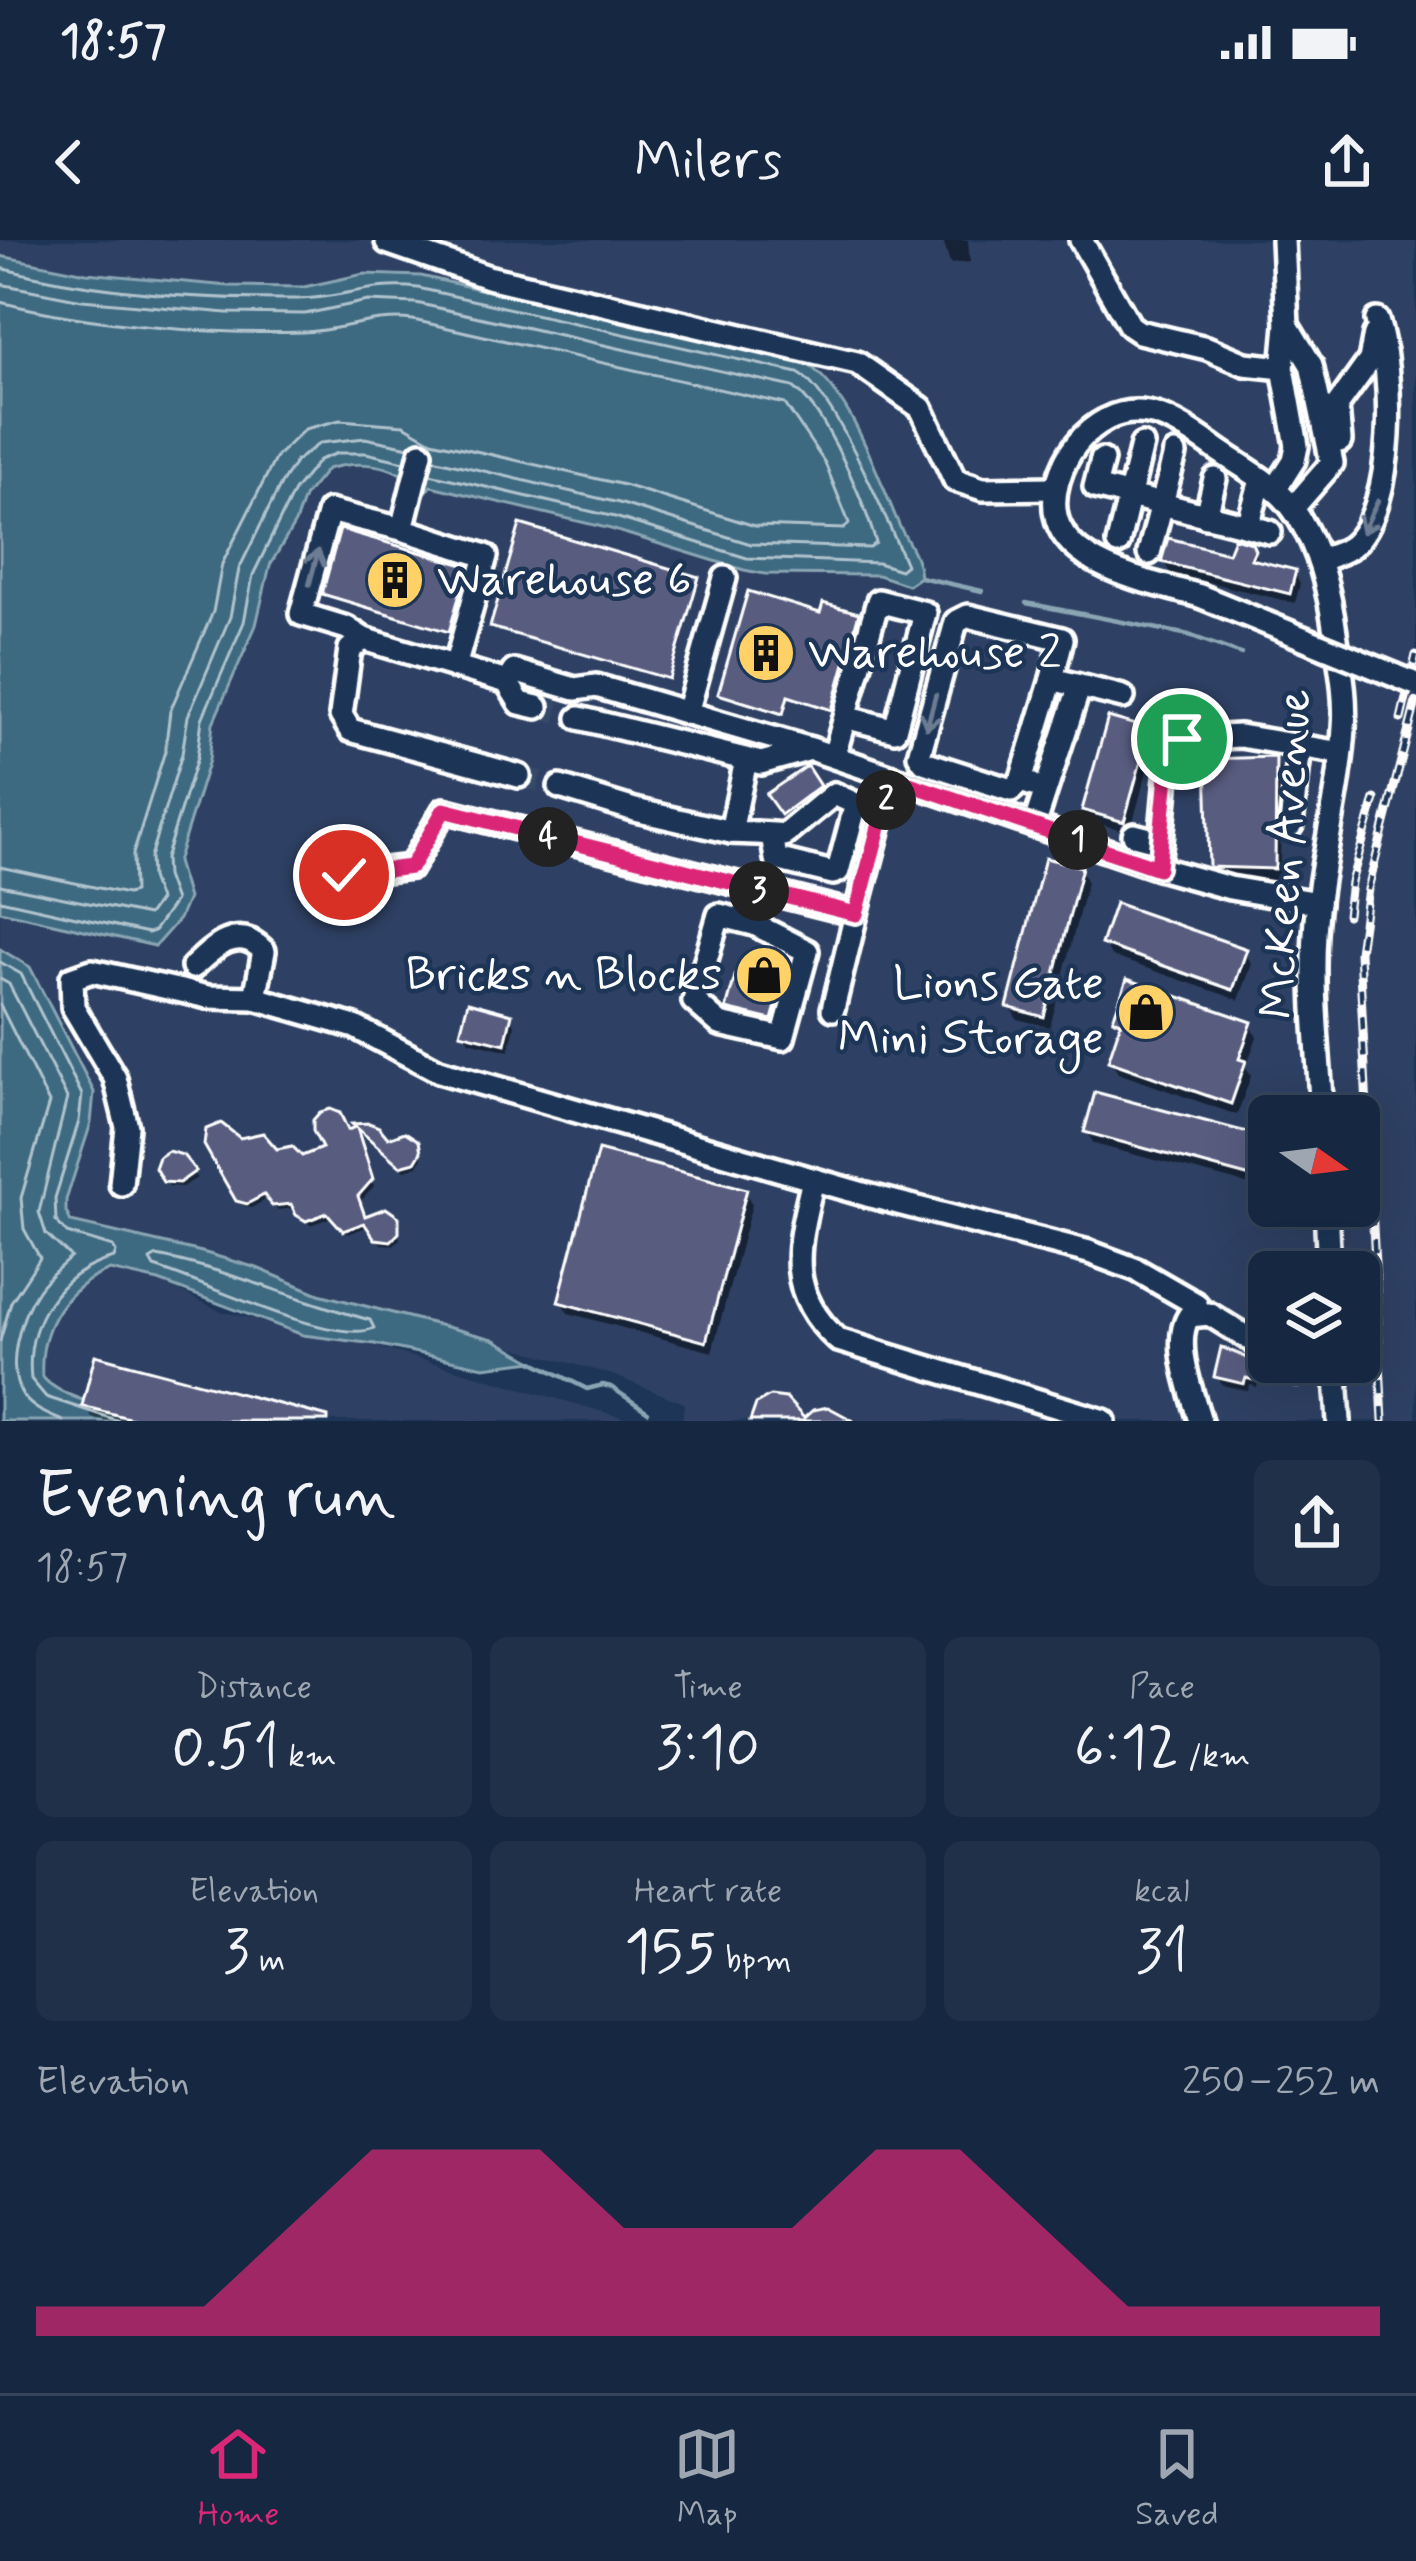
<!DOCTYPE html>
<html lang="en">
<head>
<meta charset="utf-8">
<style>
	:root { --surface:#162841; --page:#1f3048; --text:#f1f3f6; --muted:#9ea6b1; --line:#35445a; --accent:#db2777 }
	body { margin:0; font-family:Mynerve,sans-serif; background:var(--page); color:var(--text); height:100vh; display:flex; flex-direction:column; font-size:45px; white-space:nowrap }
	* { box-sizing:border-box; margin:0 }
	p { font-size:39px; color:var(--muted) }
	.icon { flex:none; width:66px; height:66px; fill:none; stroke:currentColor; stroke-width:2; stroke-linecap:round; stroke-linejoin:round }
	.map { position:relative; height:1181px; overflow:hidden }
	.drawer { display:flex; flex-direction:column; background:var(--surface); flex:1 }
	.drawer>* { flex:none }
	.needle { width:78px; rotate:104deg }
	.buttons { position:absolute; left:1248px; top:855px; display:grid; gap:24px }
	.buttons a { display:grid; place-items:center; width:132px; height:132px; border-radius:18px; background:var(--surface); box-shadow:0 12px 48px #0002,0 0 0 3px var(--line); font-size:60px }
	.pin { position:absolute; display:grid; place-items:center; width:102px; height:102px; color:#fff; margin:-51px; border:6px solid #fff; border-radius:50%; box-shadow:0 3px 12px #0007 }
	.km { position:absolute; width:60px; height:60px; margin:-30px; border-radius:50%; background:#222; color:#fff; font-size:33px; line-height:60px; text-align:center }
	.round { display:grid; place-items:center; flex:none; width:126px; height:126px; border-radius:18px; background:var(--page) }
	.headline { display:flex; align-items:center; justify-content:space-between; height:204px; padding:0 36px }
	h1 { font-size:66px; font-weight:600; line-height:90px }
	.metrics { display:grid; grid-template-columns:repeat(3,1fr); gap:18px; height:204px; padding:12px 36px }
	.metrics div { display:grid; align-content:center; border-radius:18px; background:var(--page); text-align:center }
	.metrics b { font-size:60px; font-weight:600 }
	.metrics small { font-size:33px; font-weight:400 }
	.metrics p { font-size:33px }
	.chart { height:336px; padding:24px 36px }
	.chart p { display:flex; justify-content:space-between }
	.chart svg { width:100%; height:216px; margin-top:12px; fill:var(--accent); opacity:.7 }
	.status { display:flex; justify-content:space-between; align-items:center; height:84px; padding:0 60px; background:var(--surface); direction:ltr }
	.status svg { height:33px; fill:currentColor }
	header { display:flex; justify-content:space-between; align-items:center; height:156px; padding:0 36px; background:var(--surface); font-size:54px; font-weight:600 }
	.tab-bar { display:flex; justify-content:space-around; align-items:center; height:168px; border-top:3px solid var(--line); background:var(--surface); font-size:33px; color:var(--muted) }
	.tab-bar a { display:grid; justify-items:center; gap:6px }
	.tab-bar .current { color:var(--accent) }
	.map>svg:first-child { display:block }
	.built { fill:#2f4163; fill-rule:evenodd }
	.water { fill:#3c6981; stroke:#8aa5b3; stroke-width:3 }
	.shadow { fill:#0007 }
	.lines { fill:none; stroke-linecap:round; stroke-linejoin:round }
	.shore { stroke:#b1c3cd; stroke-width:3 }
	.stream { stroke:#8aa5b3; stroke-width:4.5 }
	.building { fill:#595c7f; stroke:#fff; stroke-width:3 }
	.minor-tunnel { stroke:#344968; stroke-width:21; stroke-dasharray:21 10; stroke-linecap:butt }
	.minor-casing { stroke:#fff; stroke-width:30 }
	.minor { stroke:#1d3557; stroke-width:21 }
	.rail-casing { stroke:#fff; stroke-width:9 }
	.rail { stroke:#1d3557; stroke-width:4.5; stroke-dasharray:14; stroke-linecap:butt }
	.minor-bridge-casing { stroke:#fff; stroke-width:30; stroke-linecap:butt }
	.minor-bridge { stroke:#1d3557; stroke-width:21 }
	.oneway { stroke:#6c7c92 }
	.route-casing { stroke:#fff; stroke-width:24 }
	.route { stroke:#db2777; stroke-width:15 }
	.labels { text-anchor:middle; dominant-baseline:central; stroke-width:9; stroke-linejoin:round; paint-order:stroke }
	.poi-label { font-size:48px; fill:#fff; stroke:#1d3557; text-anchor:start }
	.street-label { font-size:48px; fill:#fff; stroke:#1d3557 }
</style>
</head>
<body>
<div class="status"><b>18:57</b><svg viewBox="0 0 49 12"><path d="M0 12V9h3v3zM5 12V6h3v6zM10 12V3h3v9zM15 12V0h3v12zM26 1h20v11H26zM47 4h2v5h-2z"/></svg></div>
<header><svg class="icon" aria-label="back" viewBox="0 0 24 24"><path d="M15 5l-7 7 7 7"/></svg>Milers<svg class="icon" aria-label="share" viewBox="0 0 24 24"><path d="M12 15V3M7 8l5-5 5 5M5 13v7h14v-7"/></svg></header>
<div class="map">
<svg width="1416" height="1181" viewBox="0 0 1416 1181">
	<rect width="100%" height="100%" fill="#1d3557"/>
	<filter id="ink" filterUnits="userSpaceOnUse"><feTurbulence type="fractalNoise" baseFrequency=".00833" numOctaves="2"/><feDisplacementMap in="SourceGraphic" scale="24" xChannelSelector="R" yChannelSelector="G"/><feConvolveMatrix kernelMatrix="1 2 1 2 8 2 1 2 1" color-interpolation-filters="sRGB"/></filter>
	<g filter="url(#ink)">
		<g class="built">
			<path d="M0,0h1416v1181h-734l2,-18 -74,-29 -291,-80 -62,-25 -55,-17 -131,-30 -5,-10v-12l25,-77 3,-31 -64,-125 -30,-18v-38l155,35 24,-27 9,-21 -11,-36 32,-102 4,-36 43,-99 14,-60 25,-42 9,-26 23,-28 37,-4 31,5 6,4 -1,15 31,-3 65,14 115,29 154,45 113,1 29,10 12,-25 -116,-198 -382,-86 -25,-3 -92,14 -75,-1 -143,-13 -68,-12 -18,-5zM1269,876h90v90h-90zM1269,1032h90v90h-90z"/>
			<path d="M110,1030l49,11 61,30 144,32 271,78h-471l-89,-25 -29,-14 -4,-16 3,-18 7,-27 21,-30z"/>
		</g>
		<g class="water">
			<path d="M0,16l86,17 143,13 75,1 60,-13 57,2 382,86c45,23 76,117 96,163 9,19 20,31 21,52l-12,8 -30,-10 -113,-1 -21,-4 -133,-41 -180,-43 -8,10 -24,-7 2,-15c-21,-12 -50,-12 -74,-5l-23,28 -9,26 -25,42 -14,60 -43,98 -4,37 -32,102 11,36 -9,21 -24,27 -155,-35z"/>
			<path d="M0,709l30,18 64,125 -3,31 -25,77v12l5,10 131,30 55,16 62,26 174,45 40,22 -49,6 -109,-23 -72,-9 -144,-54 -49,-11c-45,17 -71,57 -68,106 19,26 90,36 122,45h-164z"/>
		</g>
		<g class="shadow">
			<path d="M943,0h25l2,22 -20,2z"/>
			<path d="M1250,305l10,19 34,9 6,11 -5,19 -125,-30 -6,-11 66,-5z"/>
			<path d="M1148,491l7,12 -25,89 -38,-10 -7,-12z"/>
			<path d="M1275,520l6,12 -1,108 -61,-2 -7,-12z"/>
			<path d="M1080,630l7,12 -37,145 -33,-8 -7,-12z"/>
			<path d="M1104,704l141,8 7,12 -13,36 -128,-44z"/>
			<path d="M786,725l7,12 -15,54 -42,-10 -7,-12z"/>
			<path d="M510,776l5,9 -6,26 -40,-10 -5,-8z"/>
			<path d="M1117,779l133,6 7,12 -11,30 5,9 -14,39 -119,-42 -7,-12 11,-33z"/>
			<path d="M358,889l29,13 33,7 2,9 -4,8 -13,4z"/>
			<path d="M356,890l18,56 -15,17 6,16h32l3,20 -6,6 -13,-1 -12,-18 -21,8 -16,-17 -22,8 -14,-17 -18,2 -9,-12 -18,10 -11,-4 -33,-60 32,-3 63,19z"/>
			<path d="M1087,892l182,9v49l-175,-46z"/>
			<path d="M177,915l20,23 -15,9 -13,-1 -11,-18z"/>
			<path d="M745,952l7,12 -40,148 -144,-39 -7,-11z"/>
			<path d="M97,1119l234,62h-225l-14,-4 -7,-12z"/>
			<path d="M1256,1124l5,9 -4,14 -7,-2 -2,6 -26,-6 -5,-9z"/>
		</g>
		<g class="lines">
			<g class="shore">
				<path d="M0,28c96,25 200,32 298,31 43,0 73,-17 120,-11l380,85c36,19 91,151 108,192l-6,5 -22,-7 -131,-5 -132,-41 -185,-43"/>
				<path d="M0,44l82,16 145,13 78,1 63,-13 48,2 377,84c33,23 72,117 83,156l-6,5 -119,-4 -132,-41 -186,-44"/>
				<path d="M0,62c91,23 209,33 303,30 38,-1 71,-17 110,-12l372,84 40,59 24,60 -5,6 -89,-3 -131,-41 -192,-44 -28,-16 -64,-5 -35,9 -29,28 -54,107 -9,48 -43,99 -5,40 -32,103 1,38 -7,2 -127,-27"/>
				<path d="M0,645l148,30 11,-15 -8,-22 -1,-21 32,-103 6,-38 42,-99 9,-48 42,-85 15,-23 24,-18 45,-5 44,9"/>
				<path d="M0,660l148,33 6,-2 21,-30 -9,-25 -1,-17 32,-101 5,-39 42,-97 9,-47 41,-84 25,-31 19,-7h28l39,9"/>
				<path d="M0,722l21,12 61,121 -3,26 -24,77 1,23 11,12 46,14 3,5 -2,6c-56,14 -89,65 -83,121l15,18 73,24"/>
				<path d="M0,739l9,5 58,114 -28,114 7,22 25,23c-10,10 -24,19 -33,33 -17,25 -35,79 -14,107 10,13 25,18 39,24"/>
				<path d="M0,765l49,98 -28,95 3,31 16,29 -29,44 -11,39"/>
				<path d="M157,1016c74,14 141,45 213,64l4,8c-39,19 -174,-48 -220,-61l-4,-7z"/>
			</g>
			<g class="stream">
				<path d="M920,337l62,14"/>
				<path d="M1026,363l163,32 52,19"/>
				<path d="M532,1121l55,28 16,-4 8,2 37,25"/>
			</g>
		</g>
		<g class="building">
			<path d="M520,284l179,53 -30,102 -179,-52z"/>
			<path d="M340,289l128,37 -19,66 -127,-38z"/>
			<path d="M1168,298l60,15 6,-15 18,5 3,7 -4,9 45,11 -6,24 -129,-32z"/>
			<path d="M748,351l72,22 3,-10 36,10 -27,97 -44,-14 -5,18 -65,-20z"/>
			<path d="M1108,477l42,12 -26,93 -42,-12z"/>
			<path d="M1276,517l-1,112 -66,-2 -3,-108z"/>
			<path d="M807,526l13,20 -39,29 -15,-21z"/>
			<path d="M1045,618l37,9 -38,150 -37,-10z"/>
			<path d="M1115,663l132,46 -14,41 -132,-46z"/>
			<path d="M773,718l15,4 -16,58 -46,-11 11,-40 30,6z"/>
			<path d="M1127,739l125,43 -13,37 7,2 -15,43 -123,-43 13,-39 -8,-3z"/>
			<path d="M468,762l44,12 -7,30 -45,-11z"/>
			<path d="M1095,852l174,46v44l-185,-50z"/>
			<path d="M330,869l10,4 8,17 7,-3 -3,-3 17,-1 10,4 9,11 17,-6 14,9 2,11 -6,10 -15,4 -43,-38 16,51 -15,17 7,20 21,-8 13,9v16l-8,8 -16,-2 -11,-16 -21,8 -16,-18 -21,8 -10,-6 -5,-11 -19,2 -8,-11 -17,9 -11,-3 -32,-56 2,-16 15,-6 19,15 23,-5 14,16 15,-3 10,10 20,-8 -9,-17v-11l7,-8z"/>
			<path d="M598,910l149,39 -41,153 -148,-40z"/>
			<path d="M168,911l15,4 13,16 -17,12 -16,-1 -8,-14 4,-11z"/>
			<path d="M1221,1107l37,15 -5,18 -7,-2 -2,6 -30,-7z"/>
			<path d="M95,1115l233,62v4h-188l-58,-15z"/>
			<path d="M770,1156l16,2 18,20 9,-8 15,-3 26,14h-104l6,-17z"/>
		</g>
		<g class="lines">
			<g class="minor-tunnel">
				<path d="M537,467l42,11"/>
				<path d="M519,536l41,11"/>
			</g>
			<defs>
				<g id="minor">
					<path d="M1081,0l49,86 9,6 68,16 38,16 38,4"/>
					<path d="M387,2l101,35 369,86 64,45 34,72 28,9 73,-1"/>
					<path d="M1287,85l24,40 21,98 -39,45"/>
					<path d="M1340,201l-3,-35 33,-46 5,-26"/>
					<path d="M421,213l-19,76 84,27 -31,111"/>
					<path d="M1102,220l-7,27 153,39"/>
					<path d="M1261,240l-13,46 22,6"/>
					<path d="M1275,250l19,-30 3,-14 -14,-78 4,-43 -4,-85"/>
					<path d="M1206,276l9,-37"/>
					<path d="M1118,303l24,-98"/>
					<path d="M1149,313l26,-99"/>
					<path d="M1319,321c11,-5 25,-8 34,-16 44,-39 41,-174 24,-225"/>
					<path d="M1200,356c-55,-16 -166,-32 -142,-115 8,-27 24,-49 49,-62 40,-20 76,7 108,29 25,18 60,35 78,61 23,31 34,73 40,110 5,36 14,72 11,109 -4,69 -25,137 -29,206 -4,60 4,122 7,182"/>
					<path d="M364,399l-17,-11 -46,-14 28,-103 73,18"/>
					<path d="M507,442l7,-11 61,18 21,-3 215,63"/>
					<path d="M687,473l38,-135"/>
					<path d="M579,478l182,45 50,-14 347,119 72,20 88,15"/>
					<path d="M834,516l44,-155 47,12 -30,117 -50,-13"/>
					<path d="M746,520l-15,72c18,1 35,1 53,3l50,-41 22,10 -18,67 -5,2 -57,-14 -4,-25"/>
					<path d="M519,536l-169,-46 -9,-15 9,-66 14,-10 143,43 13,21 17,4"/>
					<path d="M1021,541l-10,9 -87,-28 -5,-7 37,-133 12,-6 94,23 -10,40 71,18"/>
					<path d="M1033,545l-12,-4 31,-102"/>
					<path d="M560,547l75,23 96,22"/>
					<path d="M1291,585l9,-79"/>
					<path d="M1034,586l45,-138"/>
					<path d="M1134,595l27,7 -2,13"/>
					<path d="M1161,602l8,-87 13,-16 58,-3 101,17"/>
					<path d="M344,635l67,-8 33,-57 412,104 36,-136"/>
					<path d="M719,675l35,9 53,27 -24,87 -63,-14 -26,-23z"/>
					<path d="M193,727c21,-20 45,-43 71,-16l-9,47 100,29 84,44 428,124 222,57 48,18 59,34 3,9"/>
					<path d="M833,769l23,-95"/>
					<path d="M813,940c-15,64 -30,111 25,160l266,81"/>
					<path d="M121,944l6,-57 -12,-49 -42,-71 -1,-29 20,-7 116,26 47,1"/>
					<path d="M1326,966l3,66"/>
					<path d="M1285,1122l12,12"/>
					<path d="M1335,1122l4,59"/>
					<path d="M1200,1181c-8,-28 -28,-79 -11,-105l20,-2 60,37"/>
				</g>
			</defs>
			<use href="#minor" class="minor-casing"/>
			<use href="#minor" class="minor"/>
			<defs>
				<g id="rail">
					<path d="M1401,479l15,-64"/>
					<path d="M1347,675l4,-33 24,-83"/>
					<path d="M1383,1181l-24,-469 9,-63 48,-187"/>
				</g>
			</defs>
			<use href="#rail" class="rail-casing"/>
			<use href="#rail" class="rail"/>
			<defs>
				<path id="minor-bridge" d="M1200,356l216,88"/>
			</defs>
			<use href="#minor-bridge" class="minor-bridge-casing"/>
			<use href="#minor-bridge" class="minor-bridge"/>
		</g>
		<defs><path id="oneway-shaft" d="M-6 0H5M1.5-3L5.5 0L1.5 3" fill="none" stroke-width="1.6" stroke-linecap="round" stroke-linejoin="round" transform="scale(3)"/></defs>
		<g class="oneway">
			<use href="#oneway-shaft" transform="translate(1370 277) rotate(116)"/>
			<use href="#oneway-shaft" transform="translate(314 327) rotate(-75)"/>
			<use href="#oneway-shaft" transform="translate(931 472) rotate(105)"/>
		</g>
	</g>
	<g class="lines" filter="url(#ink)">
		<defs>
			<path id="route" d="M344,635l67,-8 33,-57 412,104 36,-136 266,90 11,-113 13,-16"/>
		</defs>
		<use href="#route" class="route-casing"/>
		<use href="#route" class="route"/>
	</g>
	<defs>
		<symbol id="building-disc" viewBox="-11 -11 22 22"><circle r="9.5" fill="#ffd166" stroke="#1d3557"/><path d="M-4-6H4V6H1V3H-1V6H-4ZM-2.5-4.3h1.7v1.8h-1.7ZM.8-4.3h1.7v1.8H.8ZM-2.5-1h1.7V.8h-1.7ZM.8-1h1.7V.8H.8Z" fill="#111"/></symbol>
		<symbol id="shop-disc" viewBox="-11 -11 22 22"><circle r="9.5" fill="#ffd166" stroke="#1d3557"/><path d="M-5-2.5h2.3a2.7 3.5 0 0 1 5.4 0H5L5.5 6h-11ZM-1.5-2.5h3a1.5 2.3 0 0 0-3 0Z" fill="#111"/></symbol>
	</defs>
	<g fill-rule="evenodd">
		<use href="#building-disc" x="362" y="307" width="66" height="66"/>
		<use href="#building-disc" x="733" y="380" width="66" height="66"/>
		<use href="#shop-disc" x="731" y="702" width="66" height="66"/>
		<use href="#shop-disc" x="1113" y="739" width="66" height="66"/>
	</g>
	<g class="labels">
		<g class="poi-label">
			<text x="437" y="340">Warehouse 6</text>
			<text x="808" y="413">Warehouse 2</text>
			<text x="722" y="735" text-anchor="end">Bricks n Blocks</text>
			<text x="1104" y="744" text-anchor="end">Lions Gate<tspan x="1104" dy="55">Mini Storage</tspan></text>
		</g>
		<g class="street-label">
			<text transform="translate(1287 614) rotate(-87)">McKeen Avenue</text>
		</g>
	</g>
</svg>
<div class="buttons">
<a><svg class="needle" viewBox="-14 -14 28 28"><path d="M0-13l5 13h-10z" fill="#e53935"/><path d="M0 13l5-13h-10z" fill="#9ea6b1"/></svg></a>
<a><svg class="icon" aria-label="layers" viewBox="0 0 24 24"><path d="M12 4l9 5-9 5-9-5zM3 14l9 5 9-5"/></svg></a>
</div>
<div class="pin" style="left:1182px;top:499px;background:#1e9e55"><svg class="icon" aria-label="arrive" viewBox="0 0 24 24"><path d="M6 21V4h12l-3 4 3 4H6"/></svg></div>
<div class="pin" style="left:344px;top:635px;background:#d93025"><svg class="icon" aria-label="check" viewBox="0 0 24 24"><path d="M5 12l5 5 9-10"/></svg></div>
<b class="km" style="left:1078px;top:600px">1</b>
<b class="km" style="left:886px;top:560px">2</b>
<b class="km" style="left:759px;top:651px">3</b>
<b class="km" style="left:548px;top:597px">4</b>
</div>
<section class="drawer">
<div class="headline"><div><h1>Evening run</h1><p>18:57</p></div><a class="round"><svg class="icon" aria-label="share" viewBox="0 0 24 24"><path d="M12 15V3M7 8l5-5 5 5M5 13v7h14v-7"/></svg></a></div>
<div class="metrics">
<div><p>Distance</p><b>0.51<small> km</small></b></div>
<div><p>Time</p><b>3:10</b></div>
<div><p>Pace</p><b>6:12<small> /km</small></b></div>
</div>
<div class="metrics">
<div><p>Elevation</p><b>3<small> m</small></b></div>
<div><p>Heart rate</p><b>155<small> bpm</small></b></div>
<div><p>kcal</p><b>31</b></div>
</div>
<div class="chart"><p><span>Elevation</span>250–252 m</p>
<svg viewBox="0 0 160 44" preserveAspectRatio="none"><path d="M0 44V38L10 38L20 38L30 22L40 6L50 6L60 6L70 22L80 22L90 22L100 6L110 6L120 22L130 38L140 38L150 38L160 38V44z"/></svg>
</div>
</section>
<nav class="tab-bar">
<a class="current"><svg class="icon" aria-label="home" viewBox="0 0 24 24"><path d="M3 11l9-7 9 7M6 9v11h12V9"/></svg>Home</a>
<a><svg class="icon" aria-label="map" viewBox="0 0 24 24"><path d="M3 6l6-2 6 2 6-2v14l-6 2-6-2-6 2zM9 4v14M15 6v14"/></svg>Map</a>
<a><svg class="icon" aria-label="saved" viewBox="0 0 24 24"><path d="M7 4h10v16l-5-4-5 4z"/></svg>Saved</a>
</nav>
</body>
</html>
